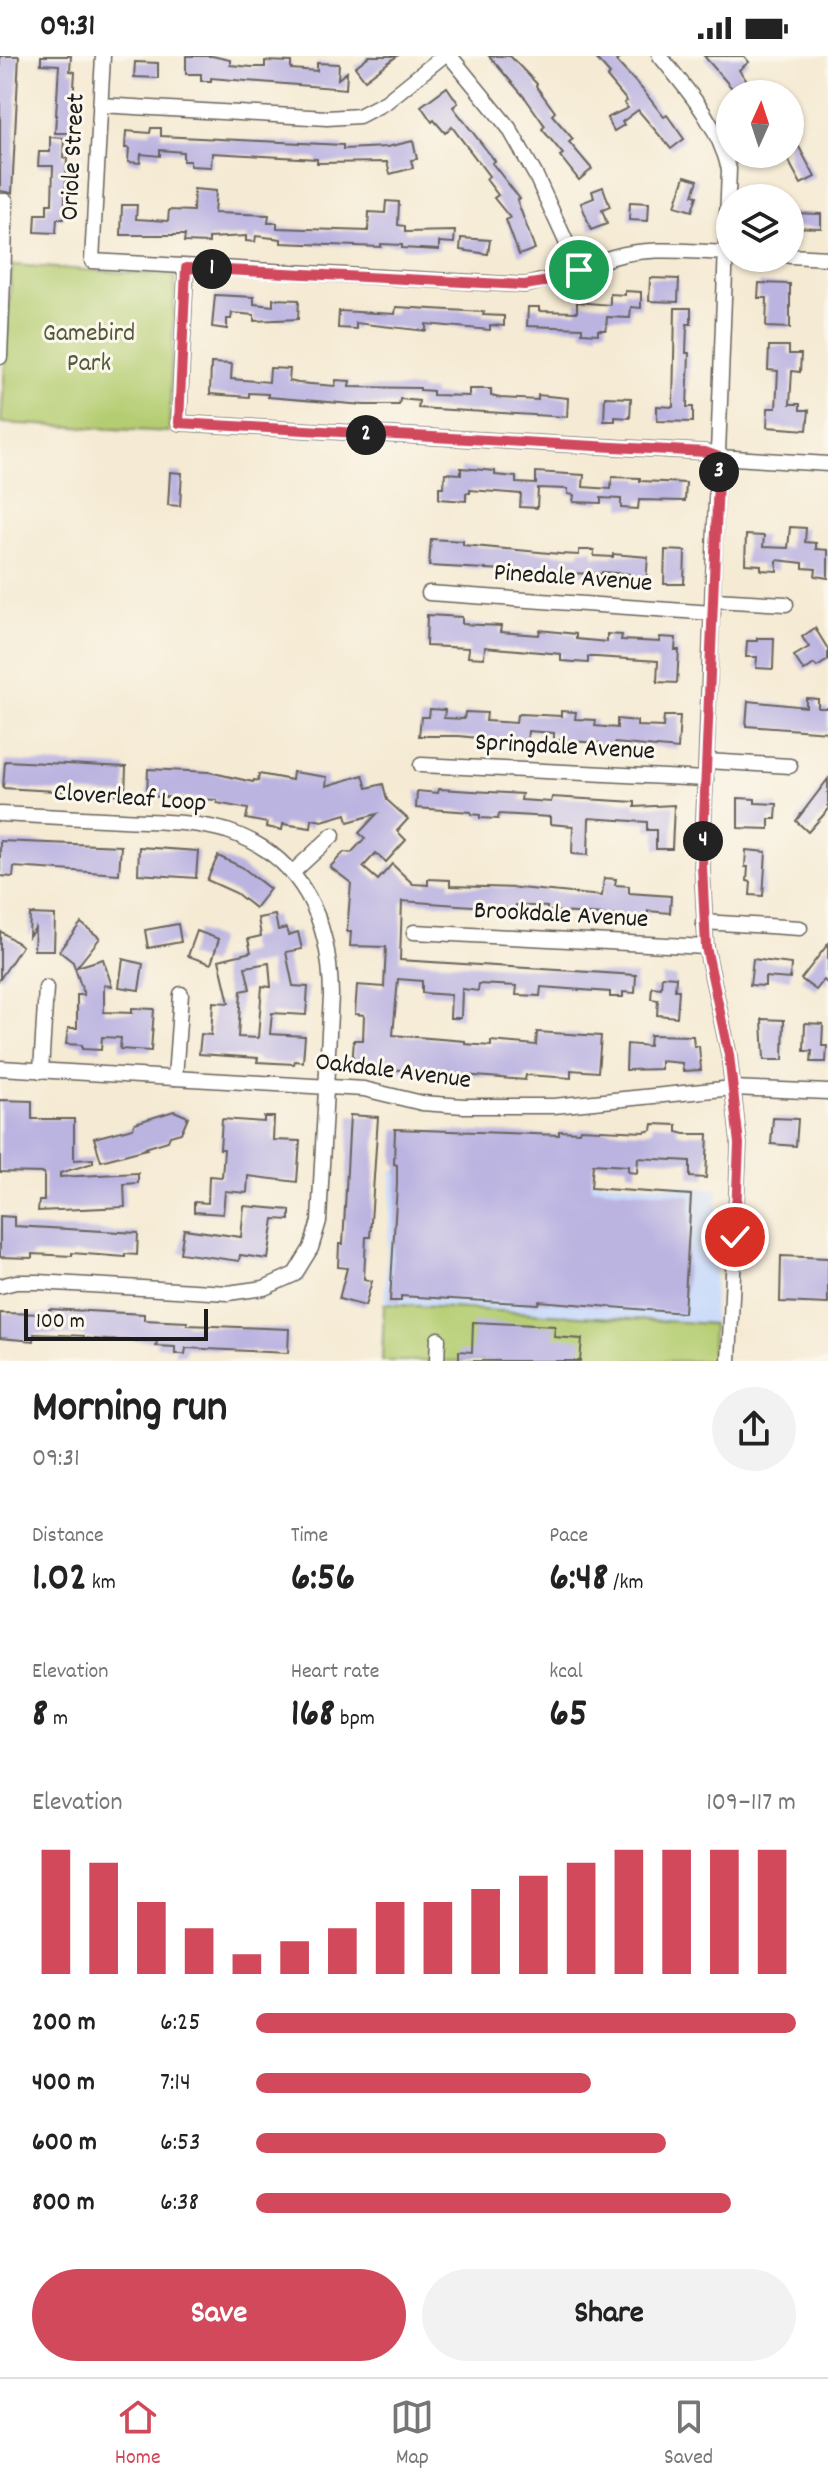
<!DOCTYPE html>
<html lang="en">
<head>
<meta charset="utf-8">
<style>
	:root { --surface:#fff; --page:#f2f2f2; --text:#222; --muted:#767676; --line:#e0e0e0; --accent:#d1495b }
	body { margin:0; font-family:Dekko,sans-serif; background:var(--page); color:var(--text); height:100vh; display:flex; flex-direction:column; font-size:30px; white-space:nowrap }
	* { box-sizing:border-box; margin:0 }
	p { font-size:26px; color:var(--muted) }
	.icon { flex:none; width:44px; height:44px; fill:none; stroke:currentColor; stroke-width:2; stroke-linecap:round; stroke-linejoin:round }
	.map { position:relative; height:1305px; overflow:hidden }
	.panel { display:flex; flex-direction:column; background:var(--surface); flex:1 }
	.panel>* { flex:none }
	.needle { width:52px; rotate:3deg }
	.controls { position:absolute; left:716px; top:24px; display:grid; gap:16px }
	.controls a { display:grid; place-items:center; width:88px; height:88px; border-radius:50%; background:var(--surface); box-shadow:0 2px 6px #0004; font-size:40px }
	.scale { position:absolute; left:24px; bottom:20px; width:184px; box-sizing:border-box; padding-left:8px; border:4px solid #1c1c1c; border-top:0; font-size:22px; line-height:28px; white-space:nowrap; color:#1c1c1c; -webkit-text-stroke:6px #fbf7ec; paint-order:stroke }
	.pin { position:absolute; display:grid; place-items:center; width:68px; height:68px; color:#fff; margin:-34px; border:4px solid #fff; border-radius:50%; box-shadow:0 2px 8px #0007 }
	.km { position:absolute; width:40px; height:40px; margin:-20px; border-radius:50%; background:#222; color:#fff; font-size:22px; line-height:40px; text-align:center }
	.round { display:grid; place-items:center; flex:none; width:84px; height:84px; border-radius:42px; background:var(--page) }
	.overview { display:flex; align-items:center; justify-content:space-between; height:136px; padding:0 32px }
	h1 { font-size:44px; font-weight:700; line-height:60px }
	.figures { display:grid; grid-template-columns:repeat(3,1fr); gap:12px; height:136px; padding:8px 32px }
	.figures div { display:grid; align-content:center }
	.figures b { font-size:40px; font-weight:700 }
	.figures small { font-size:22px; font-weight:400 }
	.figures p { font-size:22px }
	.chart { height:224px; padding:16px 32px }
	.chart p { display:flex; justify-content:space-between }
	.chart svg { width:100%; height:144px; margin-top:8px; stroke:var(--accent); stroke-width:6 }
	.action { display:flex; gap:16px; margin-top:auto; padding:16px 32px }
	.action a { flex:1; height:92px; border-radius:48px; background:var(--accent); color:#fff; font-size:32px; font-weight:700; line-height:92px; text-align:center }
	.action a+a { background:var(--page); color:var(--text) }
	ul { padding:0 32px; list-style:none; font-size:26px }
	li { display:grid; grid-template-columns:128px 96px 1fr; align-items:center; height:60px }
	li i { height:20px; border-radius:10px; background:var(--accent) }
	.status { display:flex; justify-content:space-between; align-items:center; height:56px; padding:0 40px; background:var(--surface); direction:ltr }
	.status svg { height:22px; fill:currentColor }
	.menu { display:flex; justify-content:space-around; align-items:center; height:112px; border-top:2px solid var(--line); background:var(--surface); font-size:22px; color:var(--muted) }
	.menu a { display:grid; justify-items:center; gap:4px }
	.menu .current { color:var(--accent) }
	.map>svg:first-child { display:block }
	.built { fill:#cbdcf9 }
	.green { fill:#b5cd72; stroke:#687447; stroke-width:2 }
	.building { fill:#bbb4e1; fill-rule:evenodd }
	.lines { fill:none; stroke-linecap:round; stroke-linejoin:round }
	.minor-casing { stroke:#68645c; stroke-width:17 }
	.minor { stroke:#fff; stroke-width:14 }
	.route-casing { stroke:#fff; stroke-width:16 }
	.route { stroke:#d1495b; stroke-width:10 }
	.labels { text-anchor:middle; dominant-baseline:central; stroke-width:6; stroke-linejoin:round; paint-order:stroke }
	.street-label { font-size:26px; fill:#1c1c1c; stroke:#fbf7ec }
	.park-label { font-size:26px; fill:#525a3a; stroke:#fbf7ec }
</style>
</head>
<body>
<div class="status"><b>09:31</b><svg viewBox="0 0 49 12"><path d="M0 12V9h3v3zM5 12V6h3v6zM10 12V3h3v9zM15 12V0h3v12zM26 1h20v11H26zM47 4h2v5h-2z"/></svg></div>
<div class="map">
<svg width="828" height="1305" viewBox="0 0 828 1305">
	<rect width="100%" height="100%" fill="#fbf7ec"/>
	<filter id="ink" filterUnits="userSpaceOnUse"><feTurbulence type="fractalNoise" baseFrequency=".0125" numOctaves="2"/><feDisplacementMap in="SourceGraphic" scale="16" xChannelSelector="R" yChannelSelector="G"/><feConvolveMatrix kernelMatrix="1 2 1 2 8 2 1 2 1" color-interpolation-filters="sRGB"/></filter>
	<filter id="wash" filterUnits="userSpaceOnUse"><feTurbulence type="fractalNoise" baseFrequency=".006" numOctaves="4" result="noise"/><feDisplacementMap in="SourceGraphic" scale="32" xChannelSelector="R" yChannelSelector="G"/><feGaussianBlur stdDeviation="1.8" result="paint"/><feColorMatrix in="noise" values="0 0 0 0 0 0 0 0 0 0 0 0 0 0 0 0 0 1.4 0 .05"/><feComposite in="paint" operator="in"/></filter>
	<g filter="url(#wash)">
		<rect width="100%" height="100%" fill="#f5ead3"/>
		<path class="built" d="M392,1114l326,19 -5,135 -329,-20z"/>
		<g class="green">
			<path d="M12,209l163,11 -6,156 -168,-9z"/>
			<path d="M384,1248l329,20 -1,37h-330z"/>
		</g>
		<g id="blocks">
			<g class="building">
				<path d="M0,0h19l-7,137 -12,-2z"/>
				<path d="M41,0h30l-1,15 5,1 -4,61h-16l4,-68 -18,-1z"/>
				<path d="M186,0h26l18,4v5l22,2h13v-6l26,1v7l26,2v-8l22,1 -1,15 9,-7 -1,17 -135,-11v3h-10v-7h-15z"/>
				<path d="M369,0h28l-32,24 -10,-13z"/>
				<path d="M489,0h21l27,28 -1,2 19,26 -3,3 21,24 -4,3 23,27 -13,11 -19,-24 3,-2 -21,-25 3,-3 -19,-27z"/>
				<path d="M594,0h29l-7,5 26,28 22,28 3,-2 17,24 -13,10 -33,-39 -16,12 2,3 -10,6 -7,-13 21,-10 -4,-5 3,-2 -20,-24 3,-3z"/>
				<path d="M704,0h40l5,6 -10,8 17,24h-19z"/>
				<path d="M135,6l23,1v15l-24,-1z"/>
				<path d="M447,31l11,16 -5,4 42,54 -3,2 28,36 -3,1 18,49 -16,6 -13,-35 4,-2 -16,-20 4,-3 -12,-16 3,-3 -37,-49 -7,6 -11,-13 -2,2 -11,-16z"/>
				<path d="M151,72h10v8l182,9v4l44,-2 26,-6 4,18 -6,1 2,8 -23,6 -3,-12 -70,1v-4l-105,-6 -1,14 -21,-1v-5h-7v-9l-23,-2v6l-19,-2 -1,9 -12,-1 1,-14h-4l1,-17 24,2z"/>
				<path d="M790,74l25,47 -14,7 -13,-24z"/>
				<path d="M50,81l14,1 -1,20h4l-3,61h-7l-1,14 -21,-1 1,-18h11v-10h5l1,-38h-15l1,-14h11z"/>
				<path d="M685,120l13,4 -5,15 4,1 -5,15 -17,-5z"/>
				<path d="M603,131l7,20 -8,3 5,14 -16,6 -10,-27 13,-5 -2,-7z"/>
				<path d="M194,133l22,2 -2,22 55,2 -1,8h9v5l91,3 1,-19 16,1 1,-12 13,1 -1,23 7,1v6l50,-1 -1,12 -15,-1v8l-37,-2v-3l-21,-1v3l-100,-4v-4l-25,-3 -1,6 -9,-1v-5l-37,2v5l-25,-1 1,-7h-64l1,-30h15l-1,14 32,2 1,-11 24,1z"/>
				<path d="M630,146l19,1 -1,18 -19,-1z"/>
				<path d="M790,157l31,1v14l-31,-1z"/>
				<path d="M461,182l29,2 -2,14 -28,-4z"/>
				<path d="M650,222l29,1 -1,23 -29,-1z"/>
				<path d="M759,227l31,1v44l-24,-1 1,-29h-9z"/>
				<path d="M625,235l16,1v16l-10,-1 -1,11 -23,-1 -1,13h-8v4l-16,-1v-5l-55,-2 1,-19h11v4l38,1v-10l33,3v-11l15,1z"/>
				<path d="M215,239l39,2v7l19,2v-7l26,1 -1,19 -44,2v-6l-22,-2 -1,6h-4v10l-15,-2z"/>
				<path d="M396,251l88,5 -1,3 21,1v10l-14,-1v5l-64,-6v7l-70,-8v6l-18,-1 1,-17 56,3z"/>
				<path d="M675,252h16v16h-4l-1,29h3l-2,54h6v15l-36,-1v-15l16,1z"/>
				<path d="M769,290h20v8h12l-1,18 -8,-1 -2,33h10v6h9l-2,20 -40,-3 1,-19h8l2,-37 -10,-1z"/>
				<path d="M211,307l21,1 -1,15 38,3 1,-14 20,1 -1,12 9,2 37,3 1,-6 14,1 -1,6 71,1v2l13,1v4l36,1v-7h22v7l9,2 38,2v-5l30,3 -1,19 -149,-9 1,-7 -19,-2 -1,6h-35l-96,-8v-3l-19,-1v4l-39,-3z"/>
				<path d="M605,341l26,1 -1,20 -15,-1v4h-11z"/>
				<path d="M461,412l34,3v4l21,2v6l20,1v-12l48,3 -1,12 28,2 1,-12 28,1v3l46,2 -1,18 -46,-1 -1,9 -17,-1v-9l-20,-1v5l-28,-1 1,-7 -6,-1v-5l-30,-1 -1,20 -17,-1 1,-13 -51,-4v3h-4v8l-27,-2v-12h5l1,-14 16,1z"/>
				<path d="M170,416l12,1 -2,33 -12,-1z"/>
				<path d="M790,471l16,1 -1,14 11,1v6l12,1v28l-13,-2 1,-7 -13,-1v-5l-26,-3v11l-16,-1v-5l-16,-1 1,-29 18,1 -1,11 25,1z"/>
				<path d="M431,483l32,2v4l97,9 19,1v-5h15v6l19,1v-3l35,3 -2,25 -18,-2 1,-6 -27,-2v2l-43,-1 -130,-7z"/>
				<path d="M665,494l20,1 -1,33h-20z"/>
				<path d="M427,559l35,2v7l39,2 -1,6 39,3 1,-5 36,4v5l31,3v-8l15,1 -1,5 39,2v-5l16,1 -1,12h4l-2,33 -20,-1 1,-21 -62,-4h-8v6l-27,-2v-7l-76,-7 -1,11 -16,-1 1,-9 -43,-2z"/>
				<path d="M815,572l13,21v11l-11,7 -3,-3 -10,7 -10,-15 15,-9 -7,-10z"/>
				<path d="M757,582h17l-1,31 -17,-1 1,-11h-11l1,-16h10z"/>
				<path d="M806,642l12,1v9h10v24l-82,-6 2,-25 58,6z"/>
				<path d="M430,653l15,1 -1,8 20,1 1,-7 22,1 -1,8 30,2 1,-8 3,-1 41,2v-5l15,1 -1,7 21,1 -1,6 22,2v-9l20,2v5l26,1 1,-11h16l-2,33 -63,-6v4l-16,-1 1,-3 -46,-3v-7l-26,-2 -1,12 -68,-7h-40l2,-19h8z"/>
				<path d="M5,705l121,6 -1,28 -122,-7z"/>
				<path d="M148,713l61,3 44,10 1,-2 4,1 1,-7 33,6 1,-8 34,5 -1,9 37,-11 4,13 16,-4 4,16 21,19 -11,12 9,9 -20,22 -10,-9 -13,14 15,13 14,-16 21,20 15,1v-6l22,1v6l69,2 83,8 2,-18 12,1 -1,6 14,1v7l42,3 -1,17 -22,-2 -1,7 -100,-7v-4l-31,-2 -1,4 -113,-8 -2,59 236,15 -1,18 -12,-1v5h-13v-5l-69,-5 -1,9 -24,-1 1,-9 -38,-2 -1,7 -16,-2 -1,29h-11l1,-23 -29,-2v-12l-24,-2 -5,56 72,6v3l26,2v-5l45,4 1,-13 64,4 -3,36 -27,-2v8l-45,-3 -1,5 -173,-14 2,-26h9l1,-25 -9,-1 2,-29 27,2 2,-40 -36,-1 1,-14h-4l4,-49 -21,-16 14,-15 7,1 14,-15 -6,-5 18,-19 -29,8 -2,-8 -24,7 -10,-2 -1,9 -28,-4 -1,6 -16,-3 1,-4 -21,-4 2,-10 -31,-6v-3l-70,-4z"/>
				<path d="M828,723v31l-20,22 -12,-11z"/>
				<path d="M439,733l83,5 -1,6 30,2 1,-5 83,5v5l39,-2 -2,44h-16v-19h-9v-8l-58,-4 -1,37 -16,-1 1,-28 -23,-2v-7l-51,-3 -1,5 -18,-1v-3l-9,-1v-2l-55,-4 1,-17 21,2z"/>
				<path d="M738,742l17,1v4l22,1 -1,15h-7v10l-31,-1z"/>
				<path d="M0,785l121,5 -2,28 -105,-7 -1,10 -13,-1z"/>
				<path d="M139,791l59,4 -2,27 -58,-4z"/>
				<path d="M746,794l20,2 -3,44 -13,-1 1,-13 -4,-1 1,-14h-3z"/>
				<path d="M218,800l24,11 28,22 -15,19 -19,-15 -29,-13z"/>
				<path d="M30,858l25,1 -1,35h-20l1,-22 -6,8z"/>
				<path d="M275,859l3,15 8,-2 2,7 10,-3 4,17 -16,3 7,34 15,1 -2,28 -34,-2 -2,21 35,2 -2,26 -8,-1 -1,3 -37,-2 1,-4 -59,-4 2,-20 10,1 2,-33 16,1 -10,-43 32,-8 -3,-13 13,-3 -3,-18zM269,907l2,24 -9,-1 -4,52 -20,-1 3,-46 9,-2 -5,-22z"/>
				<path d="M81,867l19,15 -23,29 26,-8 9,27 -8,-1v27l28,1v-5l22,1 -3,42 -31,-2 1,-11 -19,-1 -1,13 -19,-1v-4l-16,-1 2,-16h9v-33h7l-11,-33 -14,-11z"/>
				<path d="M178,868l3,18 -33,6 -3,-18z"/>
				<path d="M0,875l22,15 -22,33z"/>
				<path d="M197,875l22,8 -8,25 -23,-8z"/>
				<path d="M828,888v40l-4,-4 -8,10 -15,-11z"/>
				<path d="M123,903l20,5 -4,26 -20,-3z"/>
				<path d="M753,903l38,5 -1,15 -25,-2v9l-15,-1z"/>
				<path d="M662,920l14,1 -1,13h4l-2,27 -20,-2 1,-15 -7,-1 1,-12 9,1z"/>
				<path d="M762,963l22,1 -1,40h-19z"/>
				<path d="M805,967l18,1 -1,22h5l-1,16h-15l1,-11h-8z"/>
				<path d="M650,979l43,1 1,10h5l2,24 -18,1 -1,-8 -21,-2v8l-35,1 1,-26 22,2z"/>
				<path d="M0,1044l32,1v18h42v41l19,-1v4l-33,10v4l78,-4v10l-14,1 1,23 -87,4 1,-10h5v-28l-44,-1z"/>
				<path d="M174,1055l14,6 -7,16 -11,3 -2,5 -23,7 2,1 -46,12 -7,-23 39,-10 2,-5z"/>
				<path d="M350,1059l28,2 -8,120h-4l-2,42 8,2 -7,25 -26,-7 8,-31 -9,-1 1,-23h4z"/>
				<path d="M264,1061h10l-1,23 27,1 -3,41 -49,-6 -1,17 -22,-2 -2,23 -29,-2v-10l14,1 1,-27 13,1 2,-28h-4l2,-30 42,3z"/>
				<path d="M773,1062l25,1 -2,27 -25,-2z"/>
				<path d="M653,1068l24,1v7l8,2h23l-2,44 -16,-1v-16l-52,-3 -1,15 -9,-1v-6l-35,-2 -2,24 100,7 -7,118 -145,-12 -1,3 -137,-8v5h-11l7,-117v-19l-3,-1 1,-35 164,6v-4l20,1 1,-3 64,3 8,-2z"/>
				<path d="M244,1150l46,4v10l-16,-1 -6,40 -28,-4 -1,6 -59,-8 4,-24 57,8z"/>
				<path d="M0,1160l14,1v9l124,7 -1,22 -12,-1v3l-53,-4v3l-40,-2v4l-32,-1z"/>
				<path d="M781,1200l47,2v46l-48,-2z"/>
				<path d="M49,1253l95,5v6l43,2v3l102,4 -1,24 -102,-5 -1,6h-10v-7l-19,-1 1,-5 -50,-1 -23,-2v-2l-50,-2v7l-34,-3v-25l49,1z"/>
				<path d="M473,1266l82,4 -1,11 28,2 -2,22h-121v-10l13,1z"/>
			</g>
		</g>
	</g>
	<g filter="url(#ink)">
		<use href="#blocks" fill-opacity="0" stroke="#68645c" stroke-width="2"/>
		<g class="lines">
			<defs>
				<g id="minor">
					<path d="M103,0l-11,205 432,24c32,-5 58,-19 89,-28 37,-11 78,-5 117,-4"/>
					<path d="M450,0l59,72 27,48 43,94"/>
					<path d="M660,0c28,35 58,68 69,113l-27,697 4,81 23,108 10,89 -10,217"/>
					<path d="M100,49l227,13 32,-2 27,-14 57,-46"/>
					<path d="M0,145h6l-6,156"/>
					<path d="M790,200l38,2"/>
					<path d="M186,212l-7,155 526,29 14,5 109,7"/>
					<path d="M429,537l284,20"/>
					<path d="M714,544l72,4"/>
					<path d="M707,705l83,5"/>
					<path d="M421,709l285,14"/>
					<path d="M0,758c41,2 82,4 123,6 34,2 71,1 104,11 76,25 103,90 104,164l-12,226 -8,27 -16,26 -31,14 -36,5 -190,-11h-22l-16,4"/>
					<path d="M292,817l41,-38"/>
					<path d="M703,866l97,6"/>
					<path d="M414,876l292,15"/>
					<path d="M0,1012l364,21 58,14 42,3h90l179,-18 95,4"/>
					<path d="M41,1015l5,-83"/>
					<path d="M175,1022l6,-84"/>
					<path d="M437,1305l1,-22"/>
				</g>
			</defs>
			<use href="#minor" class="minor-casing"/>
			<use href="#minor" class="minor"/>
		</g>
	</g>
	<g class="lines" filter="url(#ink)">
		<defs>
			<path id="route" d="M579,214l-29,11 -26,4 -338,-17 -7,155 526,29 14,5 -17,409 4,81 23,108 10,89 -4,93"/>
		</defs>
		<use href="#route" class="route-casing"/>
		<use href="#route" class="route"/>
	</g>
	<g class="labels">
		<g class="street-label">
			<text transform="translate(74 101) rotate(-87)">Oriole Street</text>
			<text transform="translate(573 523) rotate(4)">Pinedale Avenue</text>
			<text transform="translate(565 692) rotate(3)">Springdale Avenue</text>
			<text transform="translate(130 743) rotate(4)">Cloverleaf Loop</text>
			<text transform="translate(561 860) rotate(3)">Brookdale Avenue</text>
			<text transform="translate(393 1016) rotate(7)">Oakdale Avenue</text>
		</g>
		<g class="park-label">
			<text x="89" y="278">Gamebird<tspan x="89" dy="30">Park</tspan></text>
		</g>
	</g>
</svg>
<div class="controls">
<a><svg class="needle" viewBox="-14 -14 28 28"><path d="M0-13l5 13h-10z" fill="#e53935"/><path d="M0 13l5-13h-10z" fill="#767676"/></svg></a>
<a><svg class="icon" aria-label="layers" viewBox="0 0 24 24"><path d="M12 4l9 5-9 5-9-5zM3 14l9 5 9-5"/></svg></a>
</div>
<div class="scale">100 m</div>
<div class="pin" style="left:579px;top:214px;background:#1e9e55"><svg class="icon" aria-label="arrive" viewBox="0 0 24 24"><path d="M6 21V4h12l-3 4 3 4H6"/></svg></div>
<div class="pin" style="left:735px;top:1181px;background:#d93025"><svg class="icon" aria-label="check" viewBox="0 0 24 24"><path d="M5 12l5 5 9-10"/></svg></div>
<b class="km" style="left:212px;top:213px">1</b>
<b class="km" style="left:366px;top:379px">2</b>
<b class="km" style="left:719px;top:416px">3</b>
<b class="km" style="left:703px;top:785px">4</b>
</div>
<section class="panel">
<div class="overview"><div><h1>Morning run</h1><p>09:31</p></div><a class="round"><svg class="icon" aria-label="share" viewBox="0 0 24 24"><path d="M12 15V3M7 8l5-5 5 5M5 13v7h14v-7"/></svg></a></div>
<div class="figures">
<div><p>Distance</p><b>1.02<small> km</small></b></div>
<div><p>Time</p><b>6:56</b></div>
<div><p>Pace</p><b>6:48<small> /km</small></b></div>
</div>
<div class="figures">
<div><p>Elevation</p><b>8<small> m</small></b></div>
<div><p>Heart rate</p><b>168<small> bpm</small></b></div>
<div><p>kcal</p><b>65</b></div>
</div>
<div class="chart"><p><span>Elevation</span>109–117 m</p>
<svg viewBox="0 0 160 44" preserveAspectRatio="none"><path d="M5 44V6M15 44V10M25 44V22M35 44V30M45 44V38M55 44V34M65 44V30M75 44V22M85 44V22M95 44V18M105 44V14M115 44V10M125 44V6M135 44V6M145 44V6M155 44V6"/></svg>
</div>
<ul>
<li><b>200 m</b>6:25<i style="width:100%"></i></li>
<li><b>400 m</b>7:14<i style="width:62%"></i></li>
<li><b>600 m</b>6:53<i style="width:76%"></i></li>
<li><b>800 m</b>6:38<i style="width:88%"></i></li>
</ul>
<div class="action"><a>Save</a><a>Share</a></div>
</section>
<nav class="menu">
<a class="current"><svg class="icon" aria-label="home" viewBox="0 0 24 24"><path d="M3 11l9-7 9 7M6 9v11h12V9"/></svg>Home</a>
<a><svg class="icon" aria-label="map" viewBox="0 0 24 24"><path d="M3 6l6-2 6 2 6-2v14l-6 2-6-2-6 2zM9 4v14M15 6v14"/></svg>Map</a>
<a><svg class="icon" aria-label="saved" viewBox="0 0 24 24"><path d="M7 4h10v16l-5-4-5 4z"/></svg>Saved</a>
</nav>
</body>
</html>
